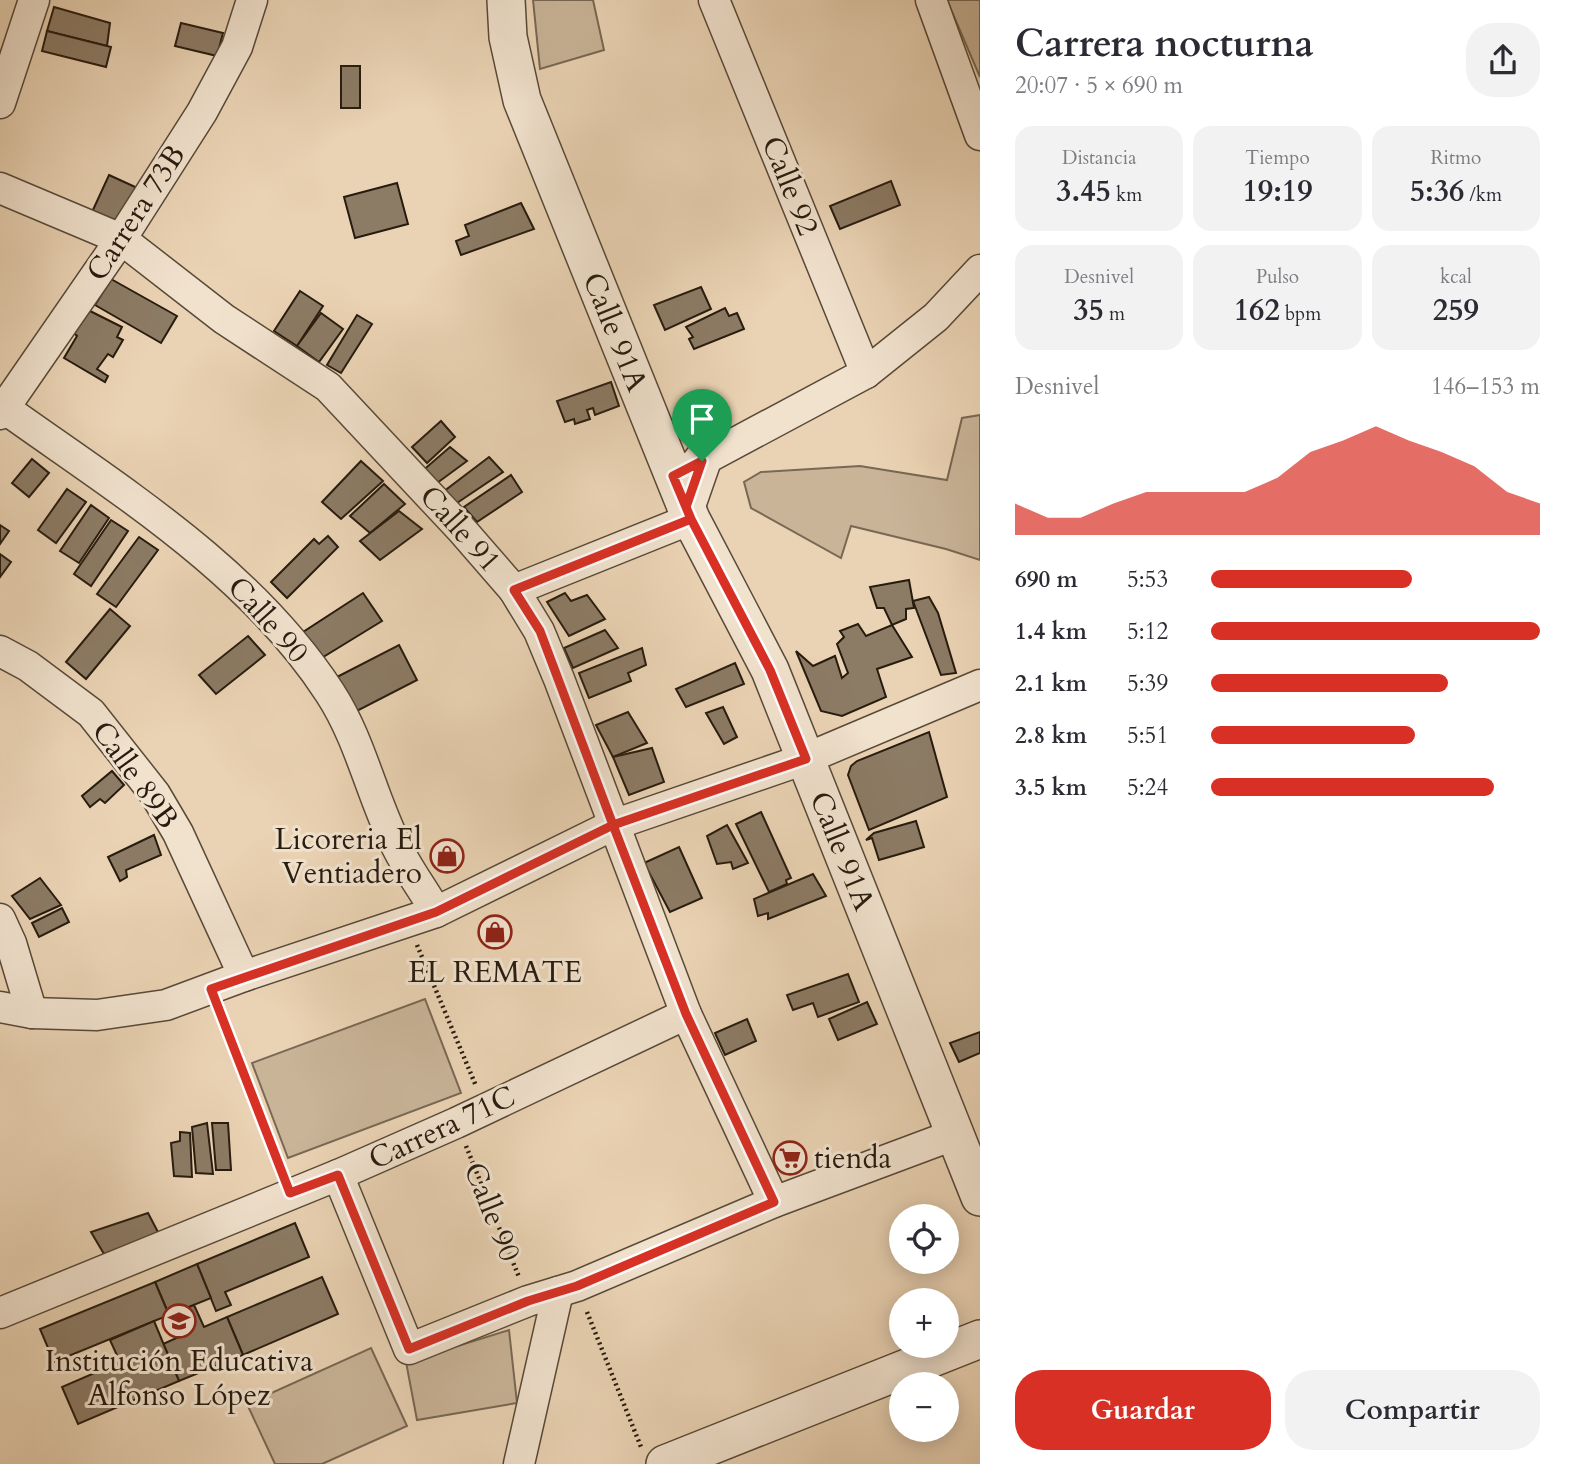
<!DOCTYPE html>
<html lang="es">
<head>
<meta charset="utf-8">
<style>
	:root { --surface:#fff; --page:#f2f2f3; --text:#2b2b33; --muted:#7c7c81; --accent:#d93025 }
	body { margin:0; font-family:Cardo,serif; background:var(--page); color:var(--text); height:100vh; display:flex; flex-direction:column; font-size:26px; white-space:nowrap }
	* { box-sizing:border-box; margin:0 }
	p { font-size:23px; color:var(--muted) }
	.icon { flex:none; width:38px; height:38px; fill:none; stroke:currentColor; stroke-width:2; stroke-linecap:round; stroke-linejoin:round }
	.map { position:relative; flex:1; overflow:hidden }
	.details { display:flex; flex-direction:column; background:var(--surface); width:595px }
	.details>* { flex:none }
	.controls { position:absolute; left:889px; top:1204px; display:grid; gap:14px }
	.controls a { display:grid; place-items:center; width:70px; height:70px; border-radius:50%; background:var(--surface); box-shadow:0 4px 18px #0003; font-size:35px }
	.pin { position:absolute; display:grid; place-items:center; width:60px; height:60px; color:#fff; margin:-72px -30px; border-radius:50% 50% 50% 0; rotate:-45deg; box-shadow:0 0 7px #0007 }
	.pin .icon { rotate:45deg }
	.round { display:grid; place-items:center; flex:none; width:74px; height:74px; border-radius:28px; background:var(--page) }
	.summary { display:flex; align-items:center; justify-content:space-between; height:119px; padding:0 35px }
	h1 { font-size:38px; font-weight:700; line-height:52px }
	.figures { display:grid; grid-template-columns:repeat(3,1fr); gap:10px; height:119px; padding:7px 35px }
	.figures div { display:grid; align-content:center; border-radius:18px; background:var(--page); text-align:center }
	.figures b { font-size:30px; font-weight:700 }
	.figures small { font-size:19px; font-weight:400 }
	.figures p { font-size:19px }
	.chart { height:196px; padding:14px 35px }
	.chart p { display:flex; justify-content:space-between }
	.chart svg { width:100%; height:126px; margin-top:7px; fill:var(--accent); opacity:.7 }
	.cta { display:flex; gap:14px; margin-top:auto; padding:14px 35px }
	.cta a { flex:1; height:80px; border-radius:28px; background:var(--accent); color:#fff; font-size:28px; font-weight:700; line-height:80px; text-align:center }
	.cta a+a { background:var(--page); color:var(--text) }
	ul { padding:0 35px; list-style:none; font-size:23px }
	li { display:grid; grid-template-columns:112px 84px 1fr; align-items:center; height:52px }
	li i { height:18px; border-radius:9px; background:var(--accent) }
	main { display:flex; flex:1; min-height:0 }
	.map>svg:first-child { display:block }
	.green { fill:#c9b498; stroke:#786854; stroke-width:2 }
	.building { fill:#8c7b65; stroke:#271b0f; stroke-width:2 }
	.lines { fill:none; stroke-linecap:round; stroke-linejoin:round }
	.minor-casing { stroke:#584938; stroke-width:33 }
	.tertiary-casing { stroke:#584938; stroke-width:40 }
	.path { stroke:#271b0f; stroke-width:4.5; stroke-dasharray:2 3.5; stroke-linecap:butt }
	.minor { stroke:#f1e2ce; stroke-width:30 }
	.tertiary { stroke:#f1e2ce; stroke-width:37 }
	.route-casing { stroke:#fff; stroke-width:14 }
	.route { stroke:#d93025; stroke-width:9 }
	.labels { text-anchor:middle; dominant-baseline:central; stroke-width:6; stroke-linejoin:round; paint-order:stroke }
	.street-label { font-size:30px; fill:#271b0f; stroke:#f1e2ce }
	.poi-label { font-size:30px; fill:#271b0f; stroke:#f1e2ce }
</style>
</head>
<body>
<main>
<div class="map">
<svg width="980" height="1464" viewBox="0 0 980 1464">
	<rect width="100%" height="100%" fill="#ead3b4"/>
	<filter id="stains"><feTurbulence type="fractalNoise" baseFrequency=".00286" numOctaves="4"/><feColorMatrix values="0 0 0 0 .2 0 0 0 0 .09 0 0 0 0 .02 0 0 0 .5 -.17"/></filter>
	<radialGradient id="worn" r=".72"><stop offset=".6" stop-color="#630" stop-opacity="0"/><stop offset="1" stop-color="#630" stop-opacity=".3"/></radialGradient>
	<g class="green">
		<path d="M533,0h60l11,50 -64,19z"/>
		<path d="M947,0h33v77z"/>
		<path d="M980,415v145l-34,-11 -95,-23 -10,32 -90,-50 -7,-26 17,-10 99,-6 87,14 15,-62z"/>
		<path d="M425,999l36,94 -173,65 -36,-95z"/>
		<path d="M509,1330l8,73 -100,17 -11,-58z"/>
		<path d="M371,1348l36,78 -85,38h-47l-28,-60z"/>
	</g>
	<g class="building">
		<path d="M54,7l56,16 -3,23 -60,-15z"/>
		<path d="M181,23l42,10 -6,23 -42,-10z"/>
		<path d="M47,31l64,16 -5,20 -64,-16z"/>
		<rect x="341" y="66" width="19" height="42"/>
		<path d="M109,175l35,16 -17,36 -35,-15z"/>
		<path d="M891,181l9,24 -60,24 -10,-23z"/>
		<path d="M397,183l11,41 -53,14 -11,-41z"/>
		<path d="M521,203l13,26 -73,26 -5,-14 13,-5 -4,-11z"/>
		<path d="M111,279l66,37 -16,27 -66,-38z"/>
		<path d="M701,287l10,22 -46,21 -11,-25z"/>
		<path d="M300,291l23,15 -26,40 -23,-15z"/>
		<path d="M725,308l4,8 8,-3 7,16 -50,20 -5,-10 4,-2 -7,-10z"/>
		<path d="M88,310l34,17 -5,10 6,3 -10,17 -5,-3 -11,15 11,7 -3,6 -41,-24 13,-22 -4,-4z"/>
		<path d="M321,313l22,16 -24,33 -22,-16z"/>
		<path d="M357,315l15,9 -31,49 -14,-8z"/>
		<path d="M611,382l8,24 -24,9 -2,-7 -6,2 3,9 -15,5 -1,-5 -9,3 -8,-21z"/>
		<path d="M441,421l14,16 -28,26 -15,-16z"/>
		<path d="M450,447l17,14 -34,25 -13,-13z"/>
		<path d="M489,457l14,15 -49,33 -11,-13z"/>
		<path d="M32,459l17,14 -20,24 -17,-14z"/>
		<path d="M361,461l22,20 -42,38 -19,-17z"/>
		<path d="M511,475l11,17 -45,30 -13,-15z"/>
		<path d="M384,484l21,20 -35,29 -20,-17z"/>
		<path d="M67,489l19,13 -30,41 -18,-13z"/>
		<path d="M91,505l18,13 -30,45 -19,-12z"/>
		<path d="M399,511l23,18 -42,31 -20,-19z"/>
		<path d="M111,520l17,11 -37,55 -17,-12z"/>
		<path d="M0,525l9,6 -9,13z"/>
		<path d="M328,536l10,11 -51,51 -16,-16 43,-43 5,5z"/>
		<path d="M139,537l19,13 -42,57 -19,-13z"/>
		<path d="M0,554l11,8 -11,15z"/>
		<path d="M909,580l5,28 -8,1v10l-14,6 -8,-17h-7l-7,-21z"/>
		<path d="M363,593l19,28 -62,38 -20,-25z"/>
		<path d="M565,593l6,8 16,-6 18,24 -36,17 -22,-34z"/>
		<path d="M929,597l9,16 18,60 -15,2 -28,-74z"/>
		<path d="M110,609l20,17 -44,53 -20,-17z"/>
		<path d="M858,624l8,12 26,-11 20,32 -35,12 9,28 -44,19 -21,-5 -25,-60 17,15 22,-10 7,22 6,-5 -11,-29 7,-7 -4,-6z"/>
		<path d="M605,630l13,18 -45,20 -9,-20z"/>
		<path d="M248,636l17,19 -49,39 -17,-19z"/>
		<path d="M399,645l18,35 -64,33 -18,-35z"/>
		<path d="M642,648l4,17 -18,8 3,8 -42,17 -10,-25z"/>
		<path d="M735,663l9,21 -58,23 -10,-18z"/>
		<path d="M723,707l14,30 -13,7 -18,-31z"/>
		<path d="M628,712l19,31 -34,14 -17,-32z"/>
		<path d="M929,732l18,65 -78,33 -21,-55 3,-9 6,-5z"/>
		<path d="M652,748l12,34 -35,13 -16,-38z"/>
		<path d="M112,771l12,14 -19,18 -5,-4 -10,8 -8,-11z"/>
		<path d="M761,812l30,66 -5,2 1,4 -18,8 -33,-68z"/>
		<path d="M916,821l8,26 -45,13 -7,-22 -6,2 8,-7z"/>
		<path d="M727,825l21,38 -15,6 -2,-7 -14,2 -10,-28z"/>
		<path d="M154,835l7,20 -35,15 1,7 -7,4 -12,-24z"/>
		<path d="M679,847l23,51 -32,14 -26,-49z"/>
		<path d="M813,874l13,22 -58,23v-6l-10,3 -4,-17z"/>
		<path d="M40,878l21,27 -31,14 -18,-23z"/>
		<path d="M62,908l7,14 -30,15 -7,-14z"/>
		<path d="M848,974l11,28 -41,15 -5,-14 -20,7 -6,-15z"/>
		<path d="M867,1002l10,22 -39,16 -9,-21z"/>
		<path d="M747,1019l9,22 -31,14 -10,-22z"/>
		<path d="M980,1032v21l-21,9 -9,-19z"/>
		<path d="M207,1123l6,51 -17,-1 -4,-46z"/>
		<path d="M212,1123h16l3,47h-15z"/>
		<path d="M180,1132l10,1 2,44 -18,-1 -3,-33 9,-2z"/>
		<path d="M148,1213l11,21 -55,20 -13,-22z"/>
		<path d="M295,1223l14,34 -84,35 6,13 -15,6 -19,-47z"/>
		<path d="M197,1264l14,34 -42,17 -14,-33z"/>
		<path d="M322,1277l16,37 -95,41 -16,-38z"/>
		<path d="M155,1282l14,33 -115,47 -14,-33z"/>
		<path d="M194,1305l10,22 23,-10 16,38 -64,26 -16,-37 18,-8 -9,-22z"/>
		<path d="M154,1321l25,60 -101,43 -16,-37 58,-25 -10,-22z"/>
	</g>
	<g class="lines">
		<defs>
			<g id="minor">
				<path d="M714,0l152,373"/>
				<path d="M931,0l49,135"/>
				<path d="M0,103l34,-103"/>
				<path d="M0,188l121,51 103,80 104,68 133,142 53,61 25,41 20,48 127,335 88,188"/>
				<path d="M4,408c116,83 246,162 326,285 30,46 41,101 65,150 11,24 28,46 41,69"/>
				<path d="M0,414l121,-175 81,-127 35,-65 15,-47"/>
				<path d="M681,472l185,-99 70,-56 44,-47"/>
				<path d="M514,590l177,-71"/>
				<path d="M0,651l28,15 63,47 64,81 23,39 66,143"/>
				<path d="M0,919l11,24 21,70"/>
				<path d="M0,1007l32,6 65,2 69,-10 78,-29 192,-64 177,-87 192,-66 175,-74"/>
				<path d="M338,1175l71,174 119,-48 49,-15 197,-84 182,-68"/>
				<path d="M0,1313l338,-138 118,-52 230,-109"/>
				<path d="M519,1464l39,-172"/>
			</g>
			<g id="tertiary">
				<path d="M506,0l2,37 14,63 169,419 79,151 210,527"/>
				<path d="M686,507l16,-46"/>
				<path d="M665,1464l315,-125"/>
			</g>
		</defs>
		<use href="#minor" class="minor-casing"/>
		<use href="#tertiary" class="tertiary-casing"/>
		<g class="path">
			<path d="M417,945l59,141"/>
			<path d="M221,1014l60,155"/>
			<path d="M466,1146l53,131"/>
			<path d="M587,1312l54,135"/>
		</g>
		<use href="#minor" class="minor"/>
		<use href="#tertiary" class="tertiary"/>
	</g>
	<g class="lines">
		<defs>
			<path id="route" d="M702,461l-16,46 5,12 -177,71 26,41 73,194 -177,87 -225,77 79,204 48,-18 71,174 119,-48 49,-15 197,-84 -88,-188 -73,-189 193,-66 -36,-89 -79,-151 -18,-43 29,-15"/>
		</defs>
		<use href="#route" class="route-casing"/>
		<use href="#route" class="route"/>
	</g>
	<defs>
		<symbol id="shop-ring" viewBox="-11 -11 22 22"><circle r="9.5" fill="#f1e2ce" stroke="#8f2418" stroke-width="1.5"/><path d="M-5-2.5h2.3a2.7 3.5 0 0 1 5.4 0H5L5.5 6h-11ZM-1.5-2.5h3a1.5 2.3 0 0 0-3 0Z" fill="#8f2418"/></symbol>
		<symbol id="supermarket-ring" viewBox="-11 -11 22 22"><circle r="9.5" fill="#f1e2ce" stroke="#8f2418" stroke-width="1.5"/><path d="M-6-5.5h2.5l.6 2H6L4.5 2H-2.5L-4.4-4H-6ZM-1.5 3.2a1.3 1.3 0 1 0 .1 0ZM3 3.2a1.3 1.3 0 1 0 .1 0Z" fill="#8f2418"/></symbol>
		<symbol id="school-ring" viewBox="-11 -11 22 22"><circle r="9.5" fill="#f1e2ce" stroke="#8f2418" stroke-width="1.5"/><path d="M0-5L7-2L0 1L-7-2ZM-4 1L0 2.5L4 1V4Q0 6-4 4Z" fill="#8f2418"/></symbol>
	</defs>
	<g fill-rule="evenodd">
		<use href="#shop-ring" x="428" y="837" width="38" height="38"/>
		<use href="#shop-ring" x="476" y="913" width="38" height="38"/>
		<use href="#supermarket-ring" x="771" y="1139" width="38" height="38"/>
		<use href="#school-ring" x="160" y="1302" width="38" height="38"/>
	</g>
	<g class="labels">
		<g class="street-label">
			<text transform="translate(790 186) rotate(68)">Calle 92</text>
			<text transform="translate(136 213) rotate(-57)">Carrera 73B</text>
			<text transform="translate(615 332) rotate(68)">Calle 91A</text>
			<text transform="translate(460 529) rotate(48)">Calle 91</text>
			<text transform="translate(268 620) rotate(48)">Calle 90</text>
			<text transform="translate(135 775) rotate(54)">Calle 89B</text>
			<text transform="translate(842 851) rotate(68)">Calle 91A</text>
			<text transform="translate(442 1128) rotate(-25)">Carrera 71C</text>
			<text transform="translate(492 1212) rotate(68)">Calle 90</text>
		</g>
		<g class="poi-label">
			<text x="422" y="839" text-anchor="end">Licoreria El<tspan x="422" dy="34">Ventiadero</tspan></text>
			<text x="495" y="972">EL REMATE</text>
			<text x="814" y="1158" text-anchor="start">tienda</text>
			<text x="179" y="1361">Institución Educativa<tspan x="179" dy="34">Alfonso López</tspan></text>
		</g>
	</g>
	<rect width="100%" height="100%" filter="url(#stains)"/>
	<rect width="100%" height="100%" fill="url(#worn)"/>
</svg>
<div class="controls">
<a><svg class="icon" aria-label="locate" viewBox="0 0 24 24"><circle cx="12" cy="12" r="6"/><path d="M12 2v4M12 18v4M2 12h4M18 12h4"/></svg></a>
<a>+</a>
<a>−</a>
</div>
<div class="pin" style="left:702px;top:461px;background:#1e9e55"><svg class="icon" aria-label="arrive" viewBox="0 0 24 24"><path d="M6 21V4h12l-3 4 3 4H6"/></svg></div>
</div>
<section class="details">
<div class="summary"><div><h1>Carrera nocturna</h1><p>20:07 · 5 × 690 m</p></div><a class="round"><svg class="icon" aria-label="share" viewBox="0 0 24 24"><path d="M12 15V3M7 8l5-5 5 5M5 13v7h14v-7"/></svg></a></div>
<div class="figures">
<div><p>Distancia</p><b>3.45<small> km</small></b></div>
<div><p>Tiempo</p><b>19:19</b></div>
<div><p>Ritmo</p><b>5:36<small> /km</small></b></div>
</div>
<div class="figures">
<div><p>Desnivel</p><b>35<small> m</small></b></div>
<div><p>Pulso</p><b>162<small> bpm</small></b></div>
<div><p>kcal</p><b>259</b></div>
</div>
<div class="chart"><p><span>Desnivel</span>146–153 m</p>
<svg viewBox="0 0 160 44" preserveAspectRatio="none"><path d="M0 44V33L10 38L20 38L30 33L40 29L50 29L60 29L70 29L80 24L90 15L100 11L110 6L120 11L130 15L140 20L150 29L160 33V44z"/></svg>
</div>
<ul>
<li><b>690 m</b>5:53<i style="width:61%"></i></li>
<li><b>1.4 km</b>5:12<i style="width:100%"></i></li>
<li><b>2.1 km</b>5:39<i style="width:72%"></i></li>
<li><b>2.8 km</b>5:51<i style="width:62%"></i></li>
<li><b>3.5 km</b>5:24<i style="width:86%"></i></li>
</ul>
<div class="cta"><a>Guardar</a><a>Compartir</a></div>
</section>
</main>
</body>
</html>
